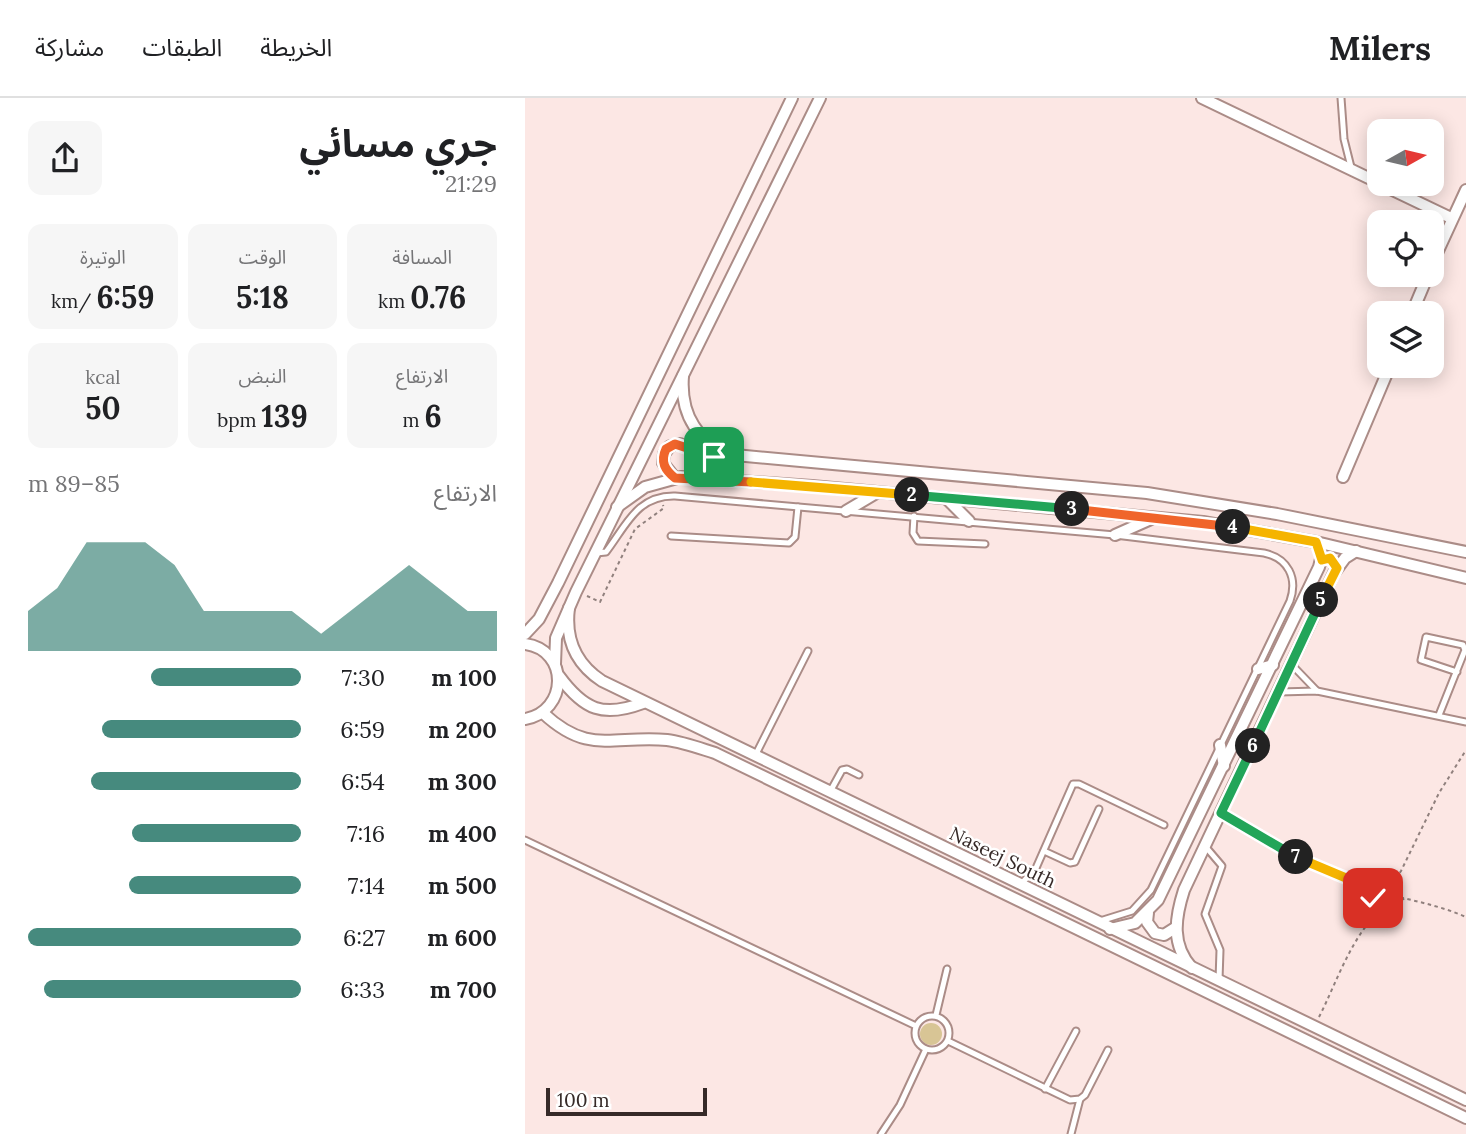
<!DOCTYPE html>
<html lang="ar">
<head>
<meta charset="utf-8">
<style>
	:root { --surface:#fff; --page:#f6f6f6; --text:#202124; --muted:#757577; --line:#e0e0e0; --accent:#468a7e }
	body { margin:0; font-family:Lora,"Noto Sans Arabic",serif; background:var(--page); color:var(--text); direction:rtl; height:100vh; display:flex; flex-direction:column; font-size:26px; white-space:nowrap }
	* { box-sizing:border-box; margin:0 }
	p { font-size:23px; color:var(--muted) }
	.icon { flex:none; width:38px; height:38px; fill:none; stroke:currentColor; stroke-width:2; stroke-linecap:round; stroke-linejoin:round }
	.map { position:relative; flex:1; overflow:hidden; direction:ltr }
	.side { display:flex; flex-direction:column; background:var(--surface); width:525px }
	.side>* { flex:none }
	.needle { width:46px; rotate:82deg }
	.controls { position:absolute; left:842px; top:21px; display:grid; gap:14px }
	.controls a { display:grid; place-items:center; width:77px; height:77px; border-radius:14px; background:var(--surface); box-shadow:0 4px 18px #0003; font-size:35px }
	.scale { position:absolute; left:21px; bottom:18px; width:161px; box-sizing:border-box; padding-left:7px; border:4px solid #362a28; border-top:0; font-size:19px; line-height:24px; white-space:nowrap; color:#362a28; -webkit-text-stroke:5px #fff; paint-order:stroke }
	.pin { position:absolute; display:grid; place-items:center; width:60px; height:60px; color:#fff; margin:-30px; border-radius:14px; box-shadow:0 4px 10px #0006 }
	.km { position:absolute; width:35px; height:35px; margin:-18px; border-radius:50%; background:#222; color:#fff; font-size:19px; line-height:35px; text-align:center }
	.round { display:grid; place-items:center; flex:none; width:74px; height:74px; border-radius:14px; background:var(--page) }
	.overview { display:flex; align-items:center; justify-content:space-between; height:119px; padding:0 28px }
	h1 { font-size:38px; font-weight:700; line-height:52px }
	.metrics { display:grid; grid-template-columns:repeat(3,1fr); gap:10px; height:119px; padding:7px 28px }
	.metrics div { display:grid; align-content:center; border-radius:14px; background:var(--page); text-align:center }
	.metrics b { font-size:30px; font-weight:700 }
	.metrics small { font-size:19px; font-weight:400 }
	.metrics p { font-size:19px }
	.chart { height:196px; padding:14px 28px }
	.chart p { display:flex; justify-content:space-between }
	.chart svg { width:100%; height:126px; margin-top:7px; fill:var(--accent); opacity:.7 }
	ul { padding:0 28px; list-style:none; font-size:23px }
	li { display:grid; grid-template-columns:112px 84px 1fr; align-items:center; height:52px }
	li i { height:18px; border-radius:9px; background:var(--accent) }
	header { display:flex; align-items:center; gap:42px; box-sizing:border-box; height:98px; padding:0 35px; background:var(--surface); border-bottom:2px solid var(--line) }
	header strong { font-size:33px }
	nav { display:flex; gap:38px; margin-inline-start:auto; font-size:24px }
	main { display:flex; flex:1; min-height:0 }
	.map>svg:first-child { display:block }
	.green { fill:#d8c595 }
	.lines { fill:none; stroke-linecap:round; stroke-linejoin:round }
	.lane-casing { stroke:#ab8c87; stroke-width:9 }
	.street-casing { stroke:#ab8c87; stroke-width:14 }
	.path { stroke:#90807d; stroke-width:2; stroke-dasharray:3.5 3.5; stroke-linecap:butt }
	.lane { stroke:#fff; stroke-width:5 }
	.street { stroke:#fff; stroke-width:10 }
	.split-1-casing { stroke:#fff; stroke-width:14 }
	.split-2-casing { stroke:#fff; stroke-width:14 }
	.split-3-casing { stroke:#fff; stroke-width:14 }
	.split-4-casing { stroke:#fff; stroke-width:14 }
	.split-5-casing { stroke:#fff; stroke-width:14 }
	.split-6-casing { stroke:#fff; stroke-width:14 }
	.split-7-casing { stroke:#fff; stroke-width:14 }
	.split-8-casing { stroke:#fff; stroke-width:14 }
	.split-1 { stroke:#f0652b; stroke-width:9 }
	.split-2 { stroke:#f5b400; stroke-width:9 }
	.split-3 { stroke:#22a559; stroke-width:9 }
	.split-4 { stroke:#f0652b; stroke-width:9 }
	.split-5 { stroke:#f5b400; stroke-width:9 }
	.split-6 { stroke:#22a559; stroke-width:9 }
	.split-7 { stroke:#22a559; stroke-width:9 }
	.split-8 { stroke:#f5b400; stroke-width:9 }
	.labels { text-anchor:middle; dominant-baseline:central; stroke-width:5; stroke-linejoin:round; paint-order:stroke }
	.street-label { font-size:19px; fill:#362a28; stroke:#fff }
</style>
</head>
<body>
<header>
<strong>Milers</strong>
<nav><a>الخريطة</a><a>الطبقات</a><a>مشاركة</a></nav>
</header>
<main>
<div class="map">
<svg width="941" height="1036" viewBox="0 0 941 1036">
	<rect width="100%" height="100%" fill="#fce7e4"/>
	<circle class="green" cx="406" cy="936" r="11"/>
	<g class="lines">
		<defs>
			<g id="lane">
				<path d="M816,0l3,41 7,28"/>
				<path d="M389,418l-1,17 5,8 67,3"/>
				<path d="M146,438l118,7 6,-6 3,-30"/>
				<path d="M71,455l10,-1c20,-26 31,-57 69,-56l440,39 149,18c24,5 34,25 26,48l-139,289 -19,21 -32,10"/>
				<path d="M767,567l25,26"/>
				<path d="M754,594l38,-1 149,31"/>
				<path d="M914,617l26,-65 -2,-5 -37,-8 -5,23 36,12"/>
				<path d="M231,656l52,-103"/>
				<path d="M306,692l11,-20 5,-1 12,6"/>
				<path d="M0,742l391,186"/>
				<path d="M680,748l17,20 -17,48 15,36 -1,30"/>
				<path d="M519,753l26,12 5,-1 24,-53"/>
				<path d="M497,785l14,-15 37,-84h6l85,41"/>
				<path d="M411,917l11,-46"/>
				<circle cx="407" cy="935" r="17"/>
				<path d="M423,943l122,59 10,-1 5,-4 23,-45"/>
				<path d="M520,991l31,-58"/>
				<path d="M356,1036l19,-29 26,-56"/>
				<path d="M546,1036l9,-35"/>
			</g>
			<g id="street">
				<path d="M677,0l177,85"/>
				<path d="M855,86l71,34"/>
				<path d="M906,168l35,-76"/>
				<path d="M887,215l16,-38"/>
				<path d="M158,278c-3,39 15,68 52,79l412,38 130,21 189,38"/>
				<path d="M818,379l47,-111"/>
				<path d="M150,380l-12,-15 1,-9 6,-8 10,-2 34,13 13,-5"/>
				<path d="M421,400l23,23"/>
				<path d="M92,409l28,-20 36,-10 131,9 391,36 113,20 150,36"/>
				<path d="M321,413l32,-19"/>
				<path d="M590,437l36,-16"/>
				<path d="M44,510c-4,31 7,56 33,73l864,419"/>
				<path d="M0,536l14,-15 19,-36 234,-485"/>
				<path d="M0,546c45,6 43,68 0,75"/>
				<path d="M30,566l1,-26 20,-46 244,-494"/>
				<path d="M733,571l15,-4"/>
				<path d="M34,578c25,34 44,42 84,27"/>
				<path d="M18,615c46,43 70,22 124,27 16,2 32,8 48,13l751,365"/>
				<path d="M695,647l4,21"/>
				<path d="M623,815l-1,9 8,11 9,2 11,-7"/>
				<path d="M585,831l25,-6 23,-23 161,-333 3,-12 -6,-13"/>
				<path d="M667,870c-21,-23 -17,-50 -8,-78l150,-317 11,-15 11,-7"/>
			</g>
		</defs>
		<use href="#lane" class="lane-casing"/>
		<use href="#street" class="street-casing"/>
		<g class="path">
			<path d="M62,498l13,6 35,-73 29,-21 -1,-3"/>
			<path d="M705,720c39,25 80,48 123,65 37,15 77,18 113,34"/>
			<path d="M847,818l2,-22 21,-14 6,-9 38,-78 27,-43"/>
			<path d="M794,919c19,-36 42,-112 86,-118"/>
		</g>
		<use href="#lane" class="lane"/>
		<use href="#street" class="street"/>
	</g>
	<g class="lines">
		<defs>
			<path id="split-1" d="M189,359l-39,-13 -9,5c-6,13 -1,21 9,29l76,4"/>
			<path id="split-2" d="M226,384l161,13"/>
			<path id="split-3" d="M387,397l160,14"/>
			<path id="split-4" d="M547,411l161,18"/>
			<path id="split-5" d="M708,429l83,15 6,18 8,-2 7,10 -16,32"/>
			<path id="split-6" d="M728,648l68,-146"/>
			<path id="split-7" d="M728,648l-32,67 75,44"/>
			<path id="split-8" d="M771,759l81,34 -4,7"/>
		</defs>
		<use href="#split-1" class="split-1-casing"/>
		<use href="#split-2" class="split-2-casing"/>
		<use href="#split-3" class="split-3-casing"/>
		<use href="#split-4" class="split-4-casing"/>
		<use href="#split-5" class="split-5-casing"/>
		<use href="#split-6" class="split-6-casing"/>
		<use href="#split-7" class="split-7-casing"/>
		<use href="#split-8" class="split-8-casing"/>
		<use href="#split-1" class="split-1"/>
		<use href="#split-2" class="split-2"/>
		<use href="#split-3" class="split-3"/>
		<use href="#split-4" class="split-4"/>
		<use href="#split-5" class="split-5"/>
		<use href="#split-6" class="split-6"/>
		<use href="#split-7" class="split-7"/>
		<use href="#split-8" class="split-8"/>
	</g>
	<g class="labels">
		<g class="street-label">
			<text transform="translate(478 759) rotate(26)">Naseej South</text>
		</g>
	</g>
</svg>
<div class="controls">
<a><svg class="needle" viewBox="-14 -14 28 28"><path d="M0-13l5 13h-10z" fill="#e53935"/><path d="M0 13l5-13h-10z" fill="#757577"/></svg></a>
<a><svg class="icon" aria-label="locate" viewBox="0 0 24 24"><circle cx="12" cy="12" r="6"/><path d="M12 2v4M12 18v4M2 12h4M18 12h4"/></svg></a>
<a><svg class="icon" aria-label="layers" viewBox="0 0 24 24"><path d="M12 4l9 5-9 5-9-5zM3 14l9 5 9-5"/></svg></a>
</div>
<div class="scale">100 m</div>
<div class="pin" style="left:189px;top:359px;background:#1e9e55"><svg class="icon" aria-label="arrive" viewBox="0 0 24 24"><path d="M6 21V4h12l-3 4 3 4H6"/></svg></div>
<div class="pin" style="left:848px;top:800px;background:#d93025"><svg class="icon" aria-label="check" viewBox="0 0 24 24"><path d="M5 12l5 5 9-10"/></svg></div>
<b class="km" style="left:387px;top:397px">2</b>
<b class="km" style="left:547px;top:411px">3</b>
<b class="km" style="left:708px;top:429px">4</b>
<b class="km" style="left:796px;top:502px">5</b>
<b class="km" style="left:728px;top:648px">6</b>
<b class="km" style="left:771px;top:759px">7</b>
</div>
<section class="side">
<div class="overview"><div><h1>جري مسائي</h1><p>21:29</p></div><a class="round"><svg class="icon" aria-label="share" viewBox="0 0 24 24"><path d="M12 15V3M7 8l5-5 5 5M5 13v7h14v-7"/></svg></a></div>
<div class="metrics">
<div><p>المسافة</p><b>0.76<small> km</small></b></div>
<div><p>الوقت</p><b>5:18</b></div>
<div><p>الوتيرة</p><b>6:59<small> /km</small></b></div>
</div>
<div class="metrics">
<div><p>الارتفاع</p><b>6<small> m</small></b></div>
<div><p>النبض</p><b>139<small> bpm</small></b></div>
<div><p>kcal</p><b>50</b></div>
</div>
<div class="chart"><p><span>الارتفاع</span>85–89 m</p>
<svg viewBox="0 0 160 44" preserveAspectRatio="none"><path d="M0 44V30L10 22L20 6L30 6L40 6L50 14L60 30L70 30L80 30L90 30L100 38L110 30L120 22L130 14L140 22L150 30L160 30V44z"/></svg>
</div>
<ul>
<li><b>100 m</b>7:30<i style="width:55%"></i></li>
<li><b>200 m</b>6:59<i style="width:73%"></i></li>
<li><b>300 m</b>6:54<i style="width:77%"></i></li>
<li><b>400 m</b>7:16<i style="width:62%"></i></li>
<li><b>500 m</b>7:14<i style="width:63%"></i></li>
<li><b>600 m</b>6:27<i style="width:100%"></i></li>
<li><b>700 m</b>6:33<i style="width:94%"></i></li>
</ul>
</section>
</main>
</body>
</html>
